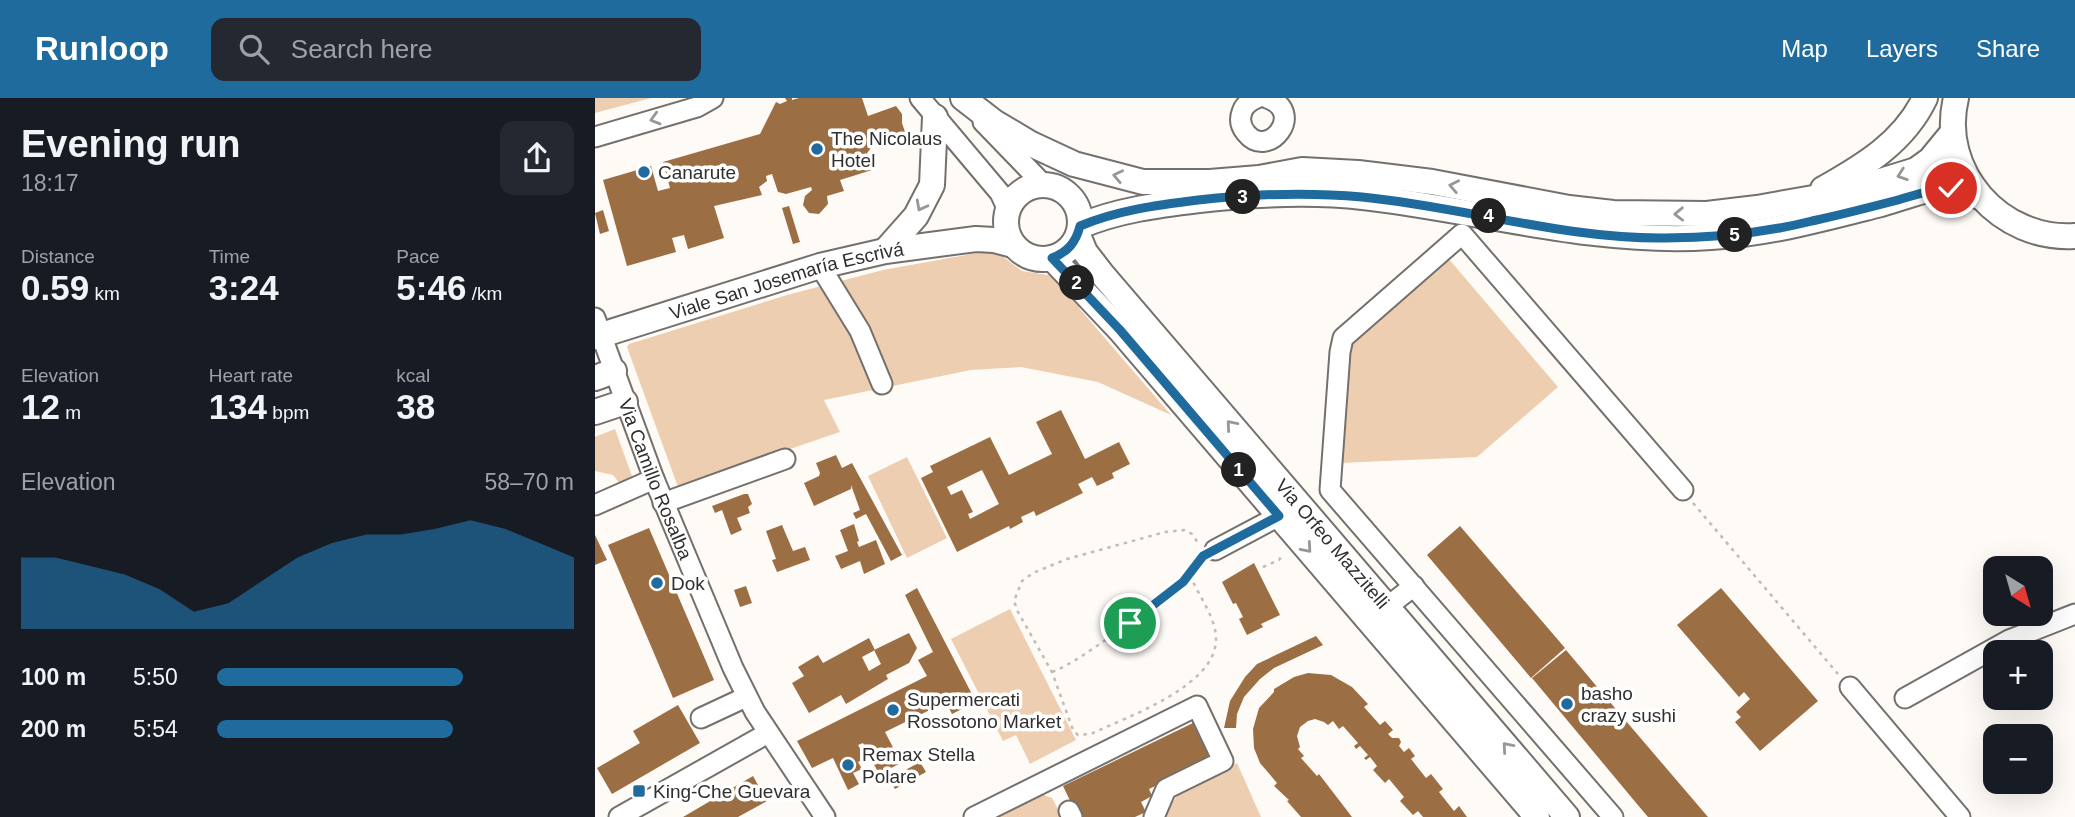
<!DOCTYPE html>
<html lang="en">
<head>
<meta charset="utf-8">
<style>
	:root { --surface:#171b24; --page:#242831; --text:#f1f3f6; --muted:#9ea1a6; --accent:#206b9e }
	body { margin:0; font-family:Helvetica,sans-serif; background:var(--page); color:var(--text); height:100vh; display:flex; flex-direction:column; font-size:26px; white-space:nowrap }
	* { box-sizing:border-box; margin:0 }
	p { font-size:23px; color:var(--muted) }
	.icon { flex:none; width:38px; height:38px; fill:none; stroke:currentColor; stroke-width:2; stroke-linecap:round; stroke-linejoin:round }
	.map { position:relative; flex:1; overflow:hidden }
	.drawer { display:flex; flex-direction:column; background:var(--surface); width:595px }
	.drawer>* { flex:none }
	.needle { width:46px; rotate:143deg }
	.tools { position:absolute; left:1388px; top:458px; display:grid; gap:14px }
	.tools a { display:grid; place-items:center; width:70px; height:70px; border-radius:14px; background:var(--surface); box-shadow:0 7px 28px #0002; font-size:35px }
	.pin { position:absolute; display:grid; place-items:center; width:60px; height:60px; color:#fff; margin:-30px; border:4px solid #fff; border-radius:50%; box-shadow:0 2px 7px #0007 }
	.km { position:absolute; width:35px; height:35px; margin:-18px; border-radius:50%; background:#222; color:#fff; font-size:19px; line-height:35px; text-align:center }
	.round { display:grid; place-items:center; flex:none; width:74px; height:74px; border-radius:14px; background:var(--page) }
	.head { display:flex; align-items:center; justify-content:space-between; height:119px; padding:0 21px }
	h1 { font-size:38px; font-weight:600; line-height:52px }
	.figures { display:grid; grid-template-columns:repeat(3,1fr); gap:10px; height:119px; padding:7px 21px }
	.figures div { display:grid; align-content:center }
	.figures b { font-size:35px; font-weight:600 }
	.figures small { font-size:19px; font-weight:400 }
	.figures p { font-size:19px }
	.chart { height:196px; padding:14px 21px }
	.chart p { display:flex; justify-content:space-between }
	.chart svg { width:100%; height:126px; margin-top:7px; fill:var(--accent); opacity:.7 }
	ul { padding:0 21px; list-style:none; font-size:23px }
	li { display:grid; grid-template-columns:112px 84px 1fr; align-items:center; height:52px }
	li i { height:18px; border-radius:9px; background:var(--accent) }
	header { display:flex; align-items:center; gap:42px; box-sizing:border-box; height:98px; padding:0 35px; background:var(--accent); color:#fff }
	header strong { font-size:33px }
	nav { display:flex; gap:38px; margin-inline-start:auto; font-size:24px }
	.search { width:490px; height:63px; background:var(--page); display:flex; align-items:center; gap:18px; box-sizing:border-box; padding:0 24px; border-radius:14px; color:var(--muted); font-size:26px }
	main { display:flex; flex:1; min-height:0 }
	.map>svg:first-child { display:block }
	.green { fill:#eeceb1 }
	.building { fill:#9c6e44; fill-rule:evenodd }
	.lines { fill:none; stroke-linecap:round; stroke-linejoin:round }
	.minor-casing { stroke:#74706d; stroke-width:23 }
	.major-casing { stroke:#74706d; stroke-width:28 }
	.path { stroke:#bfbcb9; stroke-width:2.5; stroke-dasharray:3.5 5; stroke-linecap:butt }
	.minor { stroke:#fff; stroke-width:19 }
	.major { stroke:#fff; stroke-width:24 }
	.oneway { stroke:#989796 }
	.route-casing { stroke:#fff; stroke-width:14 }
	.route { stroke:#206b9e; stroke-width:9 }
	.poi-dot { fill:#206b9e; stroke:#fff; stroke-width:2.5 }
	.labels { text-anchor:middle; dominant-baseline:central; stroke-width:7; stroke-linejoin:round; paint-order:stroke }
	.poi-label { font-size:19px; fill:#312f2e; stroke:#fff; text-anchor:start }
	.street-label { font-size:19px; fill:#312f2e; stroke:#fff }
</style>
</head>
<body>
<header>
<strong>Runloop</strong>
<div class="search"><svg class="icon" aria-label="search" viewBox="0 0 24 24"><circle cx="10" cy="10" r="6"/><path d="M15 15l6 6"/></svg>Search here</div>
<nav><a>Map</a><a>Layers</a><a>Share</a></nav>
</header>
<main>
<section class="drawer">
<div class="head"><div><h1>Evening run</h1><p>18:17</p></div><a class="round"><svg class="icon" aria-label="share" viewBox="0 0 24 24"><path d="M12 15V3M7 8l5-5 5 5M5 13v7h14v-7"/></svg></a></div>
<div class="figures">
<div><p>Distance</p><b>0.59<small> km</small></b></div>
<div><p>Time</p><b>3:24</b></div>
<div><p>Pace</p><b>5:46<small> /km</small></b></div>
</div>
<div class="figures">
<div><p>Elevation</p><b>12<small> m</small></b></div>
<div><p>Heart rate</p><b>134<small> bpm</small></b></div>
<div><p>kcal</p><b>38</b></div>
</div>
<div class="chart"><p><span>Elevation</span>58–70 m</p>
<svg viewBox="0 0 160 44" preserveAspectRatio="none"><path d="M0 44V19L10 19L20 22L30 25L40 30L50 38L60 35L70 27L80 19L90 14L100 11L110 11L120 9L130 6L140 9L150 14L160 19V44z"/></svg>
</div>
<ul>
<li><b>100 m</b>5:50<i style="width:69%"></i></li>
<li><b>200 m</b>5:54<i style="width:66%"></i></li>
</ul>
</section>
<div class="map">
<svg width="1480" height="719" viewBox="0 0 1480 719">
	<rect width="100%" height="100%" fill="#fefaf6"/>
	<g class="green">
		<path d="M0,0h56l-56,15z"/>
		<path d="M393,153l9,1 25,19 33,5 27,29 -3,3 92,107 -73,-33 -77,-15 -50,3 -147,30 16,32 -162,55 -51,-140 2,-3 158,-49 96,-25z"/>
		<path d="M853,160l110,129 -81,70 -137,6 11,-121z"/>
		<path d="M20,331l18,50 -12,6 -8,-10 -18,-4v-34z"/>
		<path d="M312,359l40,81 -40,20 -39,-82z"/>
		<path d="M415,511l66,131 -46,24 -14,-29 -13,6 -52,-102z"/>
		<path d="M642,665l24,54h-97l15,-25z"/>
		<path d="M444,695l13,5 10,19h-70z"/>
	</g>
	<g class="building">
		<path d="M190,0h7v2l7,-2h63l6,18 28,-10 6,8v9l4,12 -12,4 -6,6 -12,-3 -9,11 5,17 -32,10 4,11 -17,5 1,8 -9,10 -10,-1 -6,-8 2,-9 7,-6 -1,-3 -25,7 -8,-2 -6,-18 -6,2 1,5 -8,6 3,8 -48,11 10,32 -36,11 -4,-14 -12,3 4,14 -49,14 -24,-86 48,-14 7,25 12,-3 -7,-26 97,-28 16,-32 4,2 7,-3z"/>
		<path d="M194,108l11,36 -7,2 -11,-36z"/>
		<path d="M8,112l6,21 -9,3 -5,-21z"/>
		<path d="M466,312l24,49 34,-17 11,22 -18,9 2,5 -17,8 -5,-9 -14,7 5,9 -47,23 -2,-5 -13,6 2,5 -13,7 -1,-3 -52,26 -36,-74 12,-6 -3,-6 60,-29 19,38 43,-21 -16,-32zM387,372l17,34 -29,15 -2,-5 5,-2 -11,-22 -11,5 -4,-8z"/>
		<path d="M241,357l6,13 10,-5 50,92 -11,6 -25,-47 -10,5 -3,-6 7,-3 -9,-25v4l-37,17 -10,-23 15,-7 1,-3 -4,-10z"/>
		<path d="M149,396h4l4,10 -4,3 2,6 -13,5 5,12 -11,5 -9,-25 -7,3 -3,-7z"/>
		<path d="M259,426l5,17 -2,1 2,5 17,-7 9,24 -21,10 -4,-13 -19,8 -6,-13 13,-5 -8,-21z"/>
		<path d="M187,427l11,26 12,-4 5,13 -33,12 -5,-12 4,-1 -10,-28z"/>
		<path d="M865,428l105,122 -34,30 -104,-123z"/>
		<path d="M54,430l65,152 -41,18 -65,-153z"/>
		<path d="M0,437l12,25 -12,5z"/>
		<path d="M659,465l26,52 -19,9 2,3 -16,8 -8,-16 4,-2 -7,-14 -3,1 -11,-22z"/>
		<path d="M151,488l6,17 -12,4 -6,-17z"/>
		<path d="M322,490l59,114 -24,12 -6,-12 -61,30 16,31 -22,11 -16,-31 -5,2 7,13 -7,4 4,7 -9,4 6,11 -11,6 -15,-32 -21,10 -15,-27 130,-65 -9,-16 15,-8 -28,-57z"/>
		<path d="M1126,490l97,113 -58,50 -25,-29 6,-5 -5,-5 14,-13 -6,-7 -5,5 -62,-72z"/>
		<path d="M314,535l8,15 -8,15 -23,12 2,4 -42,25 -5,-9 -32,18 -17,-30 12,-7 -6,-9 20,-12 5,8 46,-25 6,12 -13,7 7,14 12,-7 -7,-14z"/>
		<path d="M721,538l7,9 -49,23 -14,11 -16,18 -7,17 -1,14h-12l6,-27 15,-24 12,-13z"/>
		<path d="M971,552l54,64 88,103h-60l-11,-13 -105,-126z"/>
		<path d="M713,575l23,2 21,12 16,17 -4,3 16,18 5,-4 8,9 -5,4 4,4h7l2,4 -2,4 5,6 5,-4 6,8 -4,3 15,19 5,-4 12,15 -4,3 15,19 5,-5 8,11h-44l-5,-6 -5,4 -13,-14 4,-4 -15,-18 -4,4 -12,-13 4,-4 -7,-9 -4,3 -2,-2 4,-3 -8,-9 -4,3 -2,-3 4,-3 -15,-17 -4,3 -6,-8 -5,4 -4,-3 -9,-3 -7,2 -8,6 -3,9 3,11 -2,2 6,7 -3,2 16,18 2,-2 33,43h-51l-14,-16 2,-1 -15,-14 3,-3 -17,-20 -6,-15 -1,-19 6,-21 15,-16v-3l20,-12z"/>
		<path d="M83,607l22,38 -88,51 -15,-26 43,-25 -7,-12z"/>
		<path d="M598,625l18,37 -62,29 3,7 -11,6 5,10 -11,5h-57l-15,-31z"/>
		<path d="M325,664l6,10 -31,17 -6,-10z"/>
		<path d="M158,678l14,25 -29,16h-55z"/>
	</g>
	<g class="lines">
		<defs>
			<g id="minor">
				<path d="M325,0l80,95 7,15"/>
				<path d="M662,0c-7,3 -13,7 -15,14 -3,8 -1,15 4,21 22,28 61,-21 21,-35"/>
				<path d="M388,24l60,62"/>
				<path d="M0,39l102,-30 16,-9"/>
				<path d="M225,168l40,65 22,53"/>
				<path id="s1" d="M0,220l59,161 79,189 22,44 70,105"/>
				<path d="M68,405l122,-44"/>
				<path d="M0,407l59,-26"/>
				<path d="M620,452l64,-34"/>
				<path d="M792,509l27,-21"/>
				<path d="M1255,589l110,130"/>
				<path d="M1310,600l104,-58 66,-26"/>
				<path d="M106,620l45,-21"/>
				<path d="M474,713l3,6"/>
				<path d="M24,719l149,-84"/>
				<path d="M379,719l223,-111 26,55 -57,28 -12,28"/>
				<path d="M1018,719l-283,-327 10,-138 3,-14 119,-104 221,256"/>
			</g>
			<g id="major">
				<path d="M368,0l31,24 37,22 43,20 69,18h67l49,-4 43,-8 56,3 74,9 137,26 44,5 94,1 50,-6 85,-15 74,-23 14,-10 23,-28"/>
				<path d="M1361,0c-18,74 45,143 119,138"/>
				<circle cx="448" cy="124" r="37"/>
				<path d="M1228,91c41,-23 81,-47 102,-91"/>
				<path d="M485,128c38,-16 78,-21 119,-26 54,-6 110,-9 164,-3 116,13 230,48 348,40 56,-3 111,-18 166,-32 24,-6 48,-18 72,-17 10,1 21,6 31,9"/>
				<path id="s2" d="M483,137l7,17 17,22 465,543"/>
				<path d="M290,153l31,-35 16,-31 3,-68"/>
				<path d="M457,160l68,72 417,487"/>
				<path id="s3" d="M0,239l225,-71 65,-15 91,-12 18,1 19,5"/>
				<path d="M0,280l19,-7"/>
				<path d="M0,314l30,-10"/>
			</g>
		</defs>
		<use href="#minor" class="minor-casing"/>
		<use href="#major" class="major-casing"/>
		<g class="path">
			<path d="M1098,405l145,171"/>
			<path d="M668,469l16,-7 4,-6"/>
			<path d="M595,477c8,20 27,44 26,65 -1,47 -90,77 -125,94l-13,1 -5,-5 -21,-58 -34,-60 -4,-11 8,-20 11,-8 34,-14 98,-27 19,-2 8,4 6,9"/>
			<path d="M457,574c20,-8 37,-21 55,-33 34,-23 71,-45 94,-80"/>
		</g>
		<use href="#minor" class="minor"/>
		<use href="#major" class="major"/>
	</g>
	<defs><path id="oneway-chevron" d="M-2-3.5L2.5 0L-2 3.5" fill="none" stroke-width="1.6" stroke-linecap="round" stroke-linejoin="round" transform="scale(1.75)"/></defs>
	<g class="oneway">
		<use href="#oneway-chevron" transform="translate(60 21) rotate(164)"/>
		<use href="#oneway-chevron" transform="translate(1307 77) rotate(161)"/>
		<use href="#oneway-chevron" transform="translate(523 78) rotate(-168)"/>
		<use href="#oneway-chevron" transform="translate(859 88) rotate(-169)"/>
		<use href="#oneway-chevron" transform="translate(326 108) rotate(118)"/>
		<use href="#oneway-chevron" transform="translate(1084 116) rotate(179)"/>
		<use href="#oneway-chevron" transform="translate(636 327) rotate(-131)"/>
		<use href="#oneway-chevron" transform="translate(712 450) rotate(49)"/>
		<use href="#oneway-chevron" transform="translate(912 649) rotate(-131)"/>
	</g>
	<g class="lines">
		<defs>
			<path id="route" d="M535,525l53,-41 20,-26 76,-40 -159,-186 -68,-72c16,-6 24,-16 28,-32 38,-16 78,-21 118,-26 54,-6 110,-8 164,-3 102,10 201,42 303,41 50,0 99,-5 147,-17 28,-6 55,-13 82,-20 22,-6 33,-11 57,-13"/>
		</defs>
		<use href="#route" class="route-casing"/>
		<use href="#route" class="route"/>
	</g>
	<g class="poi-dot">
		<circle cx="222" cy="51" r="7"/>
		<circle cx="49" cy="74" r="7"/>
		<circle cx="62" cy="485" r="7"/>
		<circle cx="972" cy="606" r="7"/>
		<circle cx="298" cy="612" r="7"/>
		<circle cx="253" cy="667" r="7"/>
		<rect x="37" y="686" width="14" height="14" rx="3.5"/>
	</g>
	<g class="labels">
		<g class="poi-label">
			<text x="236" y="40">The Nicolaus<tspan x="236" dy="22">Hotel</tspan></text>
			<text x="63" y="74">Canarute</text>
			<text x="76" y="485">Dok</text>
			<text x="986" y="595">basho<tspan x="986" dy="22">crazy sushi</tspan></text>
			<text x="312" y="601">Supermercati<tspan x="312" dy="22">Rossotono Market</tspan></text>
			<text x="267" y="656">Remax Stella<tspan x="267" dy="22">Polare</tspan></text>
			<text x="58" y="693">King-Che Guevara</text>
		</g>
		<g class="street-label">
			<text stroke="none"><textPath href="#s3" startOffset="200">Viale San Josemaría Escrivá</textPath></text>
			<text stroke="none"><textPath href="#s1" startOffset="172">Via Camillo Rosalba</textPath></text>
			<text stroke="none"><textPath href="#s2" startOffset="401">Via Orfeo Mazzitelli</textPath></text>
		</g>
	</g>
</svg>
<div class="tools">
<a><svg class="needle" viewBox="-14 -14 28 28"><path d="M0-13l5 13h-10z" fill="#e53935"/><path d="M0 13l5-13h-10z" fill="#9ea1a6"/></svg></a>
<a>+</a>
<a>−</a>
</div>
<div class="pin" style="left:535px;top:525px;background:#1e9e55"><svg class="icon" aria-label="arrive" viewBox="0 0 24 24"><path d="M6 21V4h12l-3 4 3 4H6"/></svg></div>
<div class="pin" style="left:1356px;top:90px;background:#d93025"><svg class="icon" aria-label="check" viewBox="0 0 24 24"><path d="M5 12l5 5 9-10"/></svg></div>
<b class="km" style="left:644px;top:372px">1</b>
<b class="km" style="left:482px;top:185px">2</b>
<b class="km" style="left:648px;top:99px">3</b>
<b class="km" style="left:894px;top:118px">4</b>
<b class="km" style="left:1140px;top:137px">5</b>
</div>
</main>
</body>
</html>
